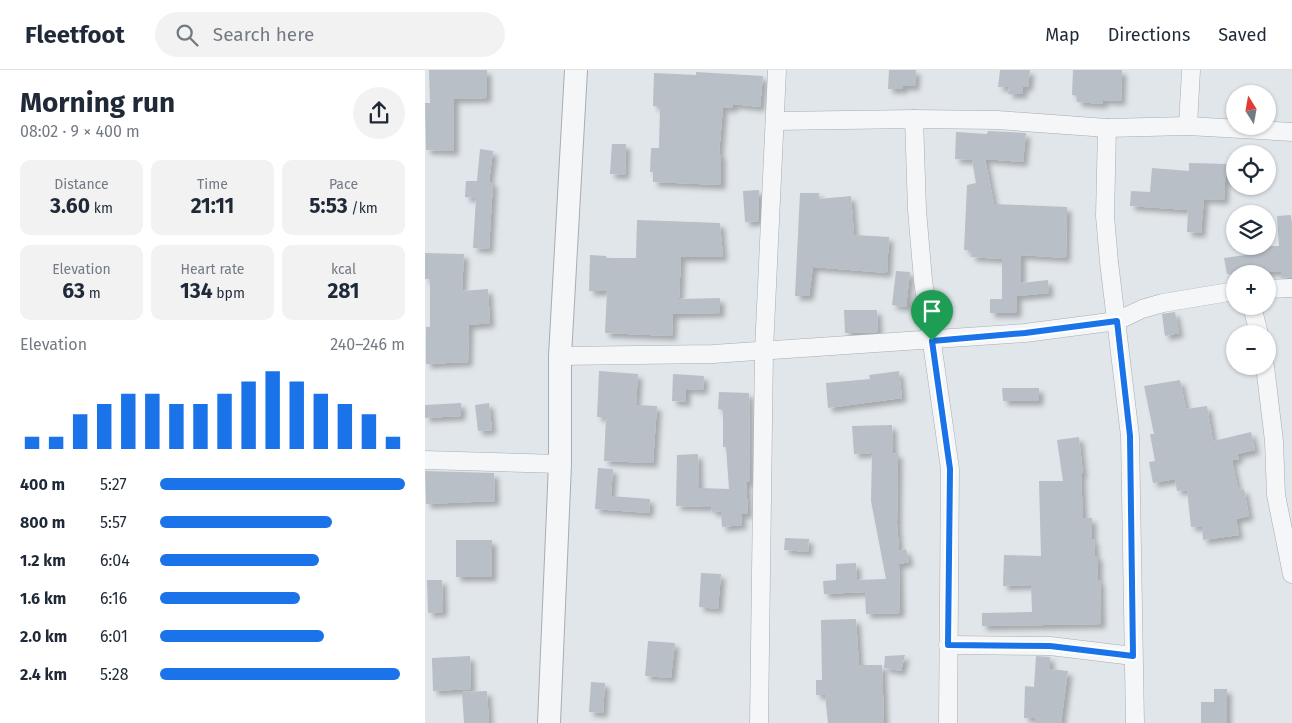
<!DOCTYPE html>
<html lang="en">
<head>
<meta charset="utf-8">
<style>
	:root { --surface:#fff; --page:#f2f2f3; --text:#1f2937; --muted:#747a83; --line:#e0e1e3; --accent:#1a73e8 }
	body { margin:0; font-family:"Fira Sans",sans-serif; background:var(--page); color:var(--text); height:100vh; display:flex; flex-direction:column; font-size:19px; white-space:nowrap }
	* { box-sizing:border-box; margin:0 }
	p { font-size:16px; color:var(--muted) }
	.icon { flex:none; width:28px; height:28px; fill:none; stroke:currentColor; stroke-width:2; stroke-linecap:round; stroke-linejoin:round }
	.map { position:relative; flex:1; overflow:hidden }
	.drawer { display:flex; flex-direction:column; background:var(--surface); width:425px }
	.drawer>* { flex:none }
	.needle { width:32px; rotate:349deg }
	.fabs { position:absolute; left:801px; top:15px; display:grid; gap:10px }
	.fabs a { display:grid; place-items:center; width:50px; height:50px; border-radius:50%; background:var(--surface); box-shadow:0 1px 4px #0004; font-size:25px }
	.pin { position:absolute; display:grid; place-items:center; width:42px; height:42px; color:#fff; margin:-51px -21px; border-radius:50% 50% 50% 0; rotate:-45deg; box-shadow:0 0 5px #0007 }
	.pin .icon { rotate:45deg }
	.round { display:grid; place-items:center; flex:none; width:52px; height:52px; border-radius:26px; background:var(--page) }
	.headline { display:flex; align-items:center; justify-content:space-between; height:85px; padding:0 20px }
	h1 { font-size:28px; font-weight:700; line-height:38px }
	.metrics { display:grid; grid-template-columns:repeat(3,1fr); gap:8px; height:85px; padding:5px 20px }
	.metrics div { display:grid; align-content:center; border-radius:10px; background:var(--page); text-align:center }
	.metrics b { font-size:21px; font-weight:700 }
	.metrics small { font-size:14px; font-weight:400 }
	.metrics p { font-size:14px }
	.chart { height:140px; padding:10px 20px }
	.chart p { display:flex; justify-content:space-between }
	.chart svg { width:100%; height:90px; margin-top:5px; stroke:var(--accent); stroke-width:6 }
	ul { padding:0 20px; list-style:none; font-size:16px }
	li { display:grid; grid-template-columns:80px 60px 1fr; align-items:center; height:38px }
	li i { height:12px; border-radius:6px; background:var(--accent) }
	header { display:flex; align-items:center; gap:30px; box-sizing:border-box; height:70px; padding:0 25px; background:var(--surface); border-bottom:1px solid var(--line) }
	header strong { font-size:24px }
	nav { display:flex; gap:28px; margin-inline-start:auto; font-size:18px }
	.search { width:350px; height:45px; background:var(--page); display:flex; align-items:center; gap:12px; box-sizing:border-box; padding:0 18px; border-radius:28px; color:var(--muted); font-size:19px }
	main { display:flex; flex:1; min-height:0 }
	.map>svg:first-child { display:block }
	.building { fill:#b8bfc7; filter:url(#shadow) }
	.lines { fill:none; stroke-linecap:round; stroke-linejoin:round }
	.minor-casing { stroke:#a6adb4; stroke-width:19 }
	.tertiary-casing { stroke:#a6adb4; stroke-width:24 }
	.minor { stroke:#f4f6f8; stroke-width:18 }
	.tertiary { stroke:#f4f6f8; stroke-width:22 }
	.route-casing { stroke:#fff; stroke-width:10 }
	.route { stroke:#1a73e8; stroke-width:6 }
</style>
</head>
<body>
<header>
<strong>Fleetfoot</strong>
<div class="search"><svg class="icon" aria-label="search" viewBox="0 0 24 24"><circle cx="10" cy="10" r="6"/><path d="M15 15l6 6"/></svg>Search here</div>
<nav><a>Map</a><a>Directions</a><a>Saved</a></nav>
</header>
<main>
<section class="drawer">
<div class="headline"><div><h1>Morning run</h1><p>08:02 · 9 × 400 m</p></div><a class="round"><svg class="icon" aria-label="share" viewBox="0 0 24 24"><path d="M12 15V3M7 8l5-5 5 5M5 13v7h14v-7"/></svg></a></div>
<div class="metrics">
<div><p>Distance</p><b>3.60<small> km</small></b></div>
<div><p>Time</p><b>21:11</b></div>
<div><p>Pace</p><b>5:53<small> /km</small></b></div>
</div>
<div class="metrics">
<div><p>Elevation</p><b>63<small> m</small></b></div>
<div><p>Heart rate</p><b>134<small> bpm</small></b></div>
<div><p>kcal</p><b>281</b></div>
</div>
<div class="chart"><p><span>Elevation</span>240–246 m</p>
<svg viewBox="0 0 160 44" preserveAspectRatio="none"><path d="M5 44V38M15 44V38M25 44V27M35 44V22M45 44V17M55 44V17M65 44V22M75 44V22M85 44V17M95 44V11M105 44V6M115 44V11M125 44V17M135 44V22M145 44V27M155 44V38"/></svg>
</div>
<ul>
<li><b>400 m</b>5:27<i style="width:100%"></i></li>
<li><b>800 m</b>5:57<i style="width:70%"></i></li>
<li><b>1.2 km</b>6:04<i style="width:65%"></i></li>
<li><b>1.6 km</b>6:16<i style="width:57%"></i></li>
<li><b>2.0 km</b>6:01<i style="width:67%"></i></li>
<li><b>2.4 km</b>5:28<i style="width:98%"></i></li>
</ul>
</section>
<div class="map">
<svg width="867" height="653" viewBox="0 0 867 653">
	<defs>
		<filter id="shadow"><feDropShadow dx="4.5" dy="4.5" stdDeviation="2.5" flood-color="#0004"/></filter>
	</defs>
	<rect width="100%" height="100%" fill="#e1e6ea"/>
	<g class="building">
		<path d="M4,0h58v28l-33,1v52l-28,-1 -1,-47h5z"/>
		<path d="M464,0h27l-1,16h-12v3h-15z"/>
		<path d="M575,0h30l-2,17 -5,-1v8h-15l1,-7h-11z"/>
		<path d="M648,0h49l-1,31 -18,-1v4l-26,-2v-6l-5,-1z"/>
		<path d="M271,2l67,4 -3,31 -27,-3v4l-10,-1 -4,47h2v31l-68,-3v-10h-3l1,-24h8l1,-41 -7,-1 1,-33 42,2z"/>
		<path d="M563,61l38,2 -3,29 -38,-3 9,45 73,3 -1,51 -45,-3v28l27,-3 1,13 -32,3v17h-27v-14h12v-40l-31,-2 1,-7h-8l3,-65 9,-2 -4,-23 -17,-1 1,-27 31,2z"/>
		<path d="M187,74h14l-1,31 -15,-1z"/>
		<path d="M55,79l13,2 -4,31h4l-4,67 -16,-1 3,-50 -11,-1 1,-16h11z"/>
		<path d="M764,93l37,1 -2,36 -20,-1 -3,34 -14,-1 1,-22 -58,-4 1,-15 19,1 2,-24 37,3z"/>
		<path d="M334,120v31l-14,1 -2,-31z"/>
		<path d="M375,123h19v6l32,-3 3,39 35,2 -2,36 -74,-6 -4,29h-14z"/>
		<path d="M866,145l1,62 -11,1v-7l-15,1v2h-39l-3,-16 29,-4v-8h26l-2,-30z"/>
		<path d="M212,150l83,3 3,34h-42l-2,42 41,-1v15l-47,1 -1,22 -67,-3 2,-42h-18l1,-36 16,1v2h30z"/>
		<path d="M0,183l39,1 -2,37 26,-2 2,34 -21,2 -1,37 -42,2v-37h4v-48h-5z"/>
		<path d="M471,201l14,1 -4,35 -14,-2z"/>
		<path d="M419,240h33l1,22 -33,1z"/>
		<path d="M750,242l4,21 -14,3 -3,-22z"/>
		<path d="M174,301l39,3 -2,31 21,1 -4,57 -49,-2 2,-44h-9z"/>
		<path d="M474,301l3,27 -74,10 -2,-25 44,-4 -1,-4z"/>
		<path d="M248,304l31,2 -1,14 -17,-1v13l-14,-1z"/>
		<path d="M755,310l6,29 21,-3 6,35 38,-9 4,18 -18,4 2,5 -7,1 6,30 6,-1 5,27 -13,3 3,16 -36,5 -1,-14 -11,1 -4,-37 -10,1 -2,-12 -22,4 -4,-21 6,-1 -5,-27h4l-10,-48z"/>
		<path d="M577,318h37v13h-36z"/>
		<path d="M294,322l30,1 1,89h-4l2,32h-7l1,11 -20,2 -1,-16 -9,1 -1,-5 -35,-1 1,-51 21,-1 1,34 30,1 -3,-42h-3v-37l-5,-1z"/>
		<path d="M36,333v13l-36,2v-13z"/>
		<path d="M64,333l3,27 -14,1 -3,-26z"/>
		<path d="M467,355l1,29 5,-1 -1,70 2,28 7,-2 3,13 -10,2 1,49 -34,1 -1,-22 -41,2 -1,-13 13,-1v-16l20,-1 1,17 29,-1 -15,-78 1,-48 -18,1 -2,-28z"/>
		<path d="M654,367l4,37h-2l2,44h9v22l2,-1 1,17h3v24h2l1,44 -119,2v-13l50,-1 -1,-27 -28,1 1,-31 37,1 -2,-75h24l-6,-41z"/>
		<path d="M173,398l15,1 -2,27 39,3 -1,14 -54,-4z"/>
		<path d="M0,401l69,2 1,28 -69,3z"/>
		<path d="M360,468l24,1 -1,13 -24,-2z"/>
		<rect x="31" y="470" width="36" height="37"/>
		<path d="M276,503l20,1 -3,35 -19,-2z"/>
		<path d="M2,510h15l1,32 -15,1z"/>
		<path d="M431,549l3,46h23l2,58h-56l-3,-28h-9v-15h6l-1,-60z"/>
		<path d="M223,571l27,2 -4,35 -26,-2z"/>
		<path d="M480,585l-4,16 -17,-3 1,-12z"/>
		<path d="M45,586l1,33 -38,2 -1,-33z"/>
		<path d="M611,586l14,1v12l18,2 -7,52h-26v-5h-11l1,-32 9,1z"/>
		<path d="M166,612l14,1 -2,30 -14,-1z"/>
		<path d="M789,619h13v34h-26v-21h13z"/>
		<path d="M62,621l2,32h-25l-2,-31z"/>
	</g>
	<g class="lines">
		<defs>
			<g id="minor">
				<path d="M489,49l3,91 6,70 27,189 -2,254"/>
				<path d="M350,51l139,-2 83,1 110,8 81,-2 104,6"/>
				<path d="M763,56l3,-56"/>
				<path d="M682,58l-2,88 4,46 21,174 5,287"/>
				<path d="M842,219l25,-1"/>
				<path d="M827,236l7,28"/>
				<path d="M135,286l153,-2 312,-21 92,-12 25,-12 21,-6 72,-12"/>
				<path d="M840,296l9,75 2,54 16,79"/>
				<path d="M0,390l135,4"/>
				<path d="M523,575l102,1 83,10"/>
				<path d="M334,653l5,-373 13,-280"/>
			</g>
			<path id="tertiary" d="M124,653l11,-259v-108l16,-286"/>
		</defs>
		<use href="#minor" class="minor-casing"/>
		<use href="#tertiary" class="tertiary-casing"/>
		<use href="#minor" class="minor"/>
		<use href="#tertiary" class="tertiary"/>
	</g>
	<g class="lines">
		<defs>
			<path id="route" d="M692,251l13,115 3,220 -83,-10 -102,-1 2,-176 -18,-128 93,-8z"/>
		</defs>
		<use href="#route" class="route-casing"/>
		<use href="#route" class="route"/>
	</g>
</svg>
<div class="fabs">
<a><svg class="needle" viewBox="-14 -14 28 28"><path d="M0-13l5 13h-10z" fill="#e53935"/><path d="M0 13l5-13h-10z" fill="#747a83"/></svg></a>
<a><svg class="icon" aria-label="locate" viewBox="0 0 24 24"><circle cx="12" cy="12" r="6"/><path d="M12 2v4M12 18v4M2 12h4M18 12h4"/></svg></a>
<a><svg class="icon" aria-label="layers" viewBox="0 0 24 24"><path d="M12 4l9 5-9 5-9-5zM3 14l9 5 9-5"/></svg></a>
<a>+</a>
<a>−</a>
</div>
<div class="pin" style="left:507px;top:271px;background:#1e9e55"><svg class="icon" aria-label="arrive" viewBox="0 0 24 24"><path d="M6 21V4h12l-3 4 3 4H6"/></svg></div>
</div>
</main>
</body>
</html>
